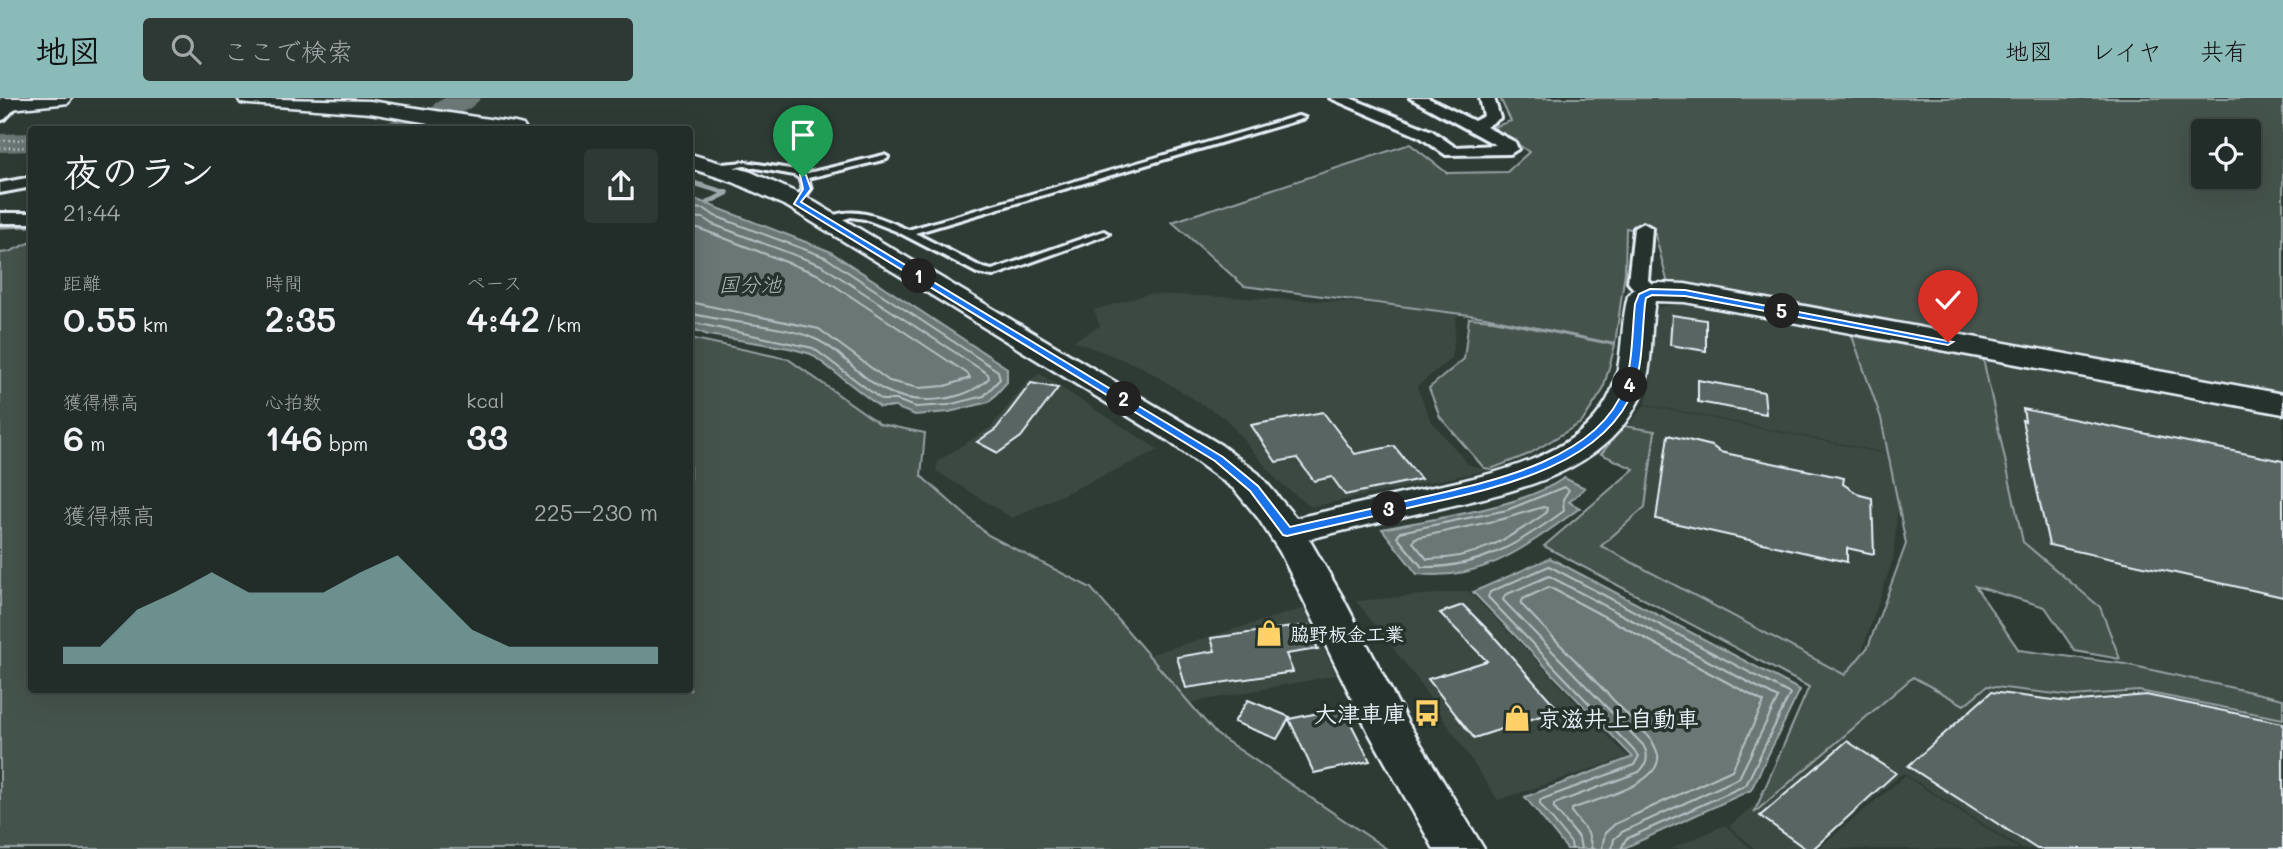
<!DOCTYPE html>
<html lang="ja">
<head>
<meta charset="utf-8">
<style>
	:root { --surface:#222c28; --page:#2e3834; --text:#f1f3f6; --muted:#a2a7a8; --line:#3f4845; --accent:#8bbbb9 }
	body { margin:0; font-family:Mali,"Klee One",sans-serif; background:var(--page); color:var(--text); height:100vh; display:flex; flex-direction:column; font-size:26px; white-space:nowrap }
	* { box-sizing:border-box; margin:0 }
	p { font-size:23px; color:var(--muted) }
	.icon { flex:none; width:38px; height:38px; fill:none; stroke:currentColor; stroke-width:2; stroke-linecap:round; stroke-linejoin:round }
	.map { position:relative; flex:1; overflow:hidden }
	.sheet { position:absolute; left:28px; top:28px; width:665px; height:567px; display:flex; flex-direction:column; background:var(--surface); border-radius:7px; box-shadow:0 7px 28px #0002,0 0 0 2px var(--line) }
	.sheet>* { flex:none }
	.controls { position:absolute; left:2191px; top:21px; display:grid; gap:14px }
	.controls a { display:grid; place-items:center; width:70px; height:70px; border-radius:7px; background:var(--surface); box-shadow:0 7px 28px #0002,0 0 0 2px var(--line); font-size:35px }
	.pin { position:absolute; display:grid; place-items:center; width:60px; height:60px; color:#fff; margin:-72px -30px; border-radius:50% 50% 50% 0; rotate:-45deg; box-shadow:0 0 7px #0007 }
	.pin .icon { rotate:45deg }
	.km { position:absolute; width:35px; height:35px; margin:-18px; border-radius:50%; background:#222; color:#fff; font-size:19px; line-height:35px; text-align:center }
	.round { display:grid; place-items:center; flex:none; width:74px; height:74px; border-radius:7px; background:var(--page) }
	.overview { display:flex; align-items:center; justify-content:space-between; height:119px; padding:0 35px }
	h1 { font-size:38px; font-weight:600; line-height:52px }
	.figures { display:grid; grid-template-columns:repeat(3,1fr); gap:10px; height:119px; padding:7px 35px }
	.figures div { display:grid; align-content:center }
	.figures b { font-size:35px; font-weight:600 }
	.figures small { font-size:19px; font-weight:400 }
	.figures p { font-size:19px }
	.chart { height:196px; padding:14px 35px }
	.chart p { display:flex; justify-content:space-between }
	.chart svg { width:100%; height:126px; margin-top:7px; fill:var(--accent); opacity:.7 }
	header { display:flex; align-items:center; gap:42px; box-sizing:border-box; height:98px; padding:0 35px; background:var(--accent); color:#111 }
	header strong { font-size:33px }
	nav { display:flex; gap:38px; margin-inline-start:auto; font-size:24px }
	.search { width:490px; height:63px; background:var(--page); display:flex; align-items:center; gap:18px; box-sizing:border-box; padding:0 24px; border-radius:7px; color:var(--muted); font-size:26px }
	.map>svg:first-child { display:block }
	.built { fill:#3b4843 }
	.green { fill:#45524e; stroke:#96a2a3; stroke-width:2; fill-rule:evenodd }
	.water { fill:#6b7775; stroke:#9da8a9; stroke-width:2 }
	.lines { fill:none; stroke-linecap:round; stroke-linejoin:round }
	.shore { stroke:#b6c0c4; stroke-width:2 }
	.stream { stroke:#9da8a9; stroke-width:5 }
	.river { fill:#6b7775; fill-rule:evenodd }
	.building { fill:#596563; stroke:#e8f1f8; stroke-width:2 }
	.lane-casing { stroke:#e8f1f8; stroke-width:6 }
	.street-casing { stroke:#e8f1f8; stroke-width:6 }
	.secondary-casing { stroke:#e8f1f8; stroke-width:5 }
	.path { stroke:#e8f1f8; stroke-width:2.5; stroke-dasharray:1 3.5; stroke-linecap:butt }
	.lane { fill:#26332d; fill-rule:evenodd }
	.street { fill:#26332d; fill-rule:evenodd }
	.secondary { fill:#26332d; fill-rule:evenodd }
	.route { fill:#1a73e8; stroke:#fff; stroke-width:2 }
	.labels { text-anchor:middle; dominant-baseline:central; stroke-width:7; stroke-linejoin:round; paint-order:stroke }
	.poi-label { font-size:19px; font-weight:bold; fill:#e8f1f8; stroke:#26332d; text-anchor:start }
	.water-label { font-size:21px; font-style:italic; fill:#b0babd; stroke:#26332d }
	.near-poi-label { font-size:23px; font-weight:bold; fill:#e8f1f8; stroke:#26332d; text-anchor:end }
</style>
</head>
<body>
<header>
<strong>地図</strong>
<div class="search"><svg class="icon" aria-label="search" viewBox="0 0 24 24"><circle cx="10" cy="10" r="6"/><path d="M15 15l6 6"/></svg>ここで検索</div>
<nav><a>地図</a><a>レイヤ</a><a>共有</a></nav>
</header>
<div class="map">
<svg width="2283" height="751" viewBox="0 0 2283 751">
	<rect width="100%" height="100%" fill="#2e3b35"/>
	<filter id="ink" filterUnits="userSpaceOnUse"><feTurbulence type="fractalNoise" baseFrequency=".0143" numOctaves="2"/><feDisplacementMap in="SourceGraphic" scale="14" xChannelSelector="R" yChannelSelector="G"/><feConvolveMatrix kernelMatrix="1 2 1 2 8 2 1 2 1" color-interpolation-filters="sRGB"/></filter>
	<g filter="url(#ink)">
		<g class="built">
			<path d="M1148,196l203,8 106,11 -5,45 -35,28 13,33 38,45 19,6 -176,37 -33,-26 -52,-62 -84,-52 -68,-26 26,-15 -6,-16z"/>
			<path d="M1683,204l177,33 42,121 -257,-52 5,-15 7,-81z"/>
			<path d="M1976,261l307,56v287l-166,-34 -22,-61 -81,-67z"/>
			<path d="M1040,276l119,76 -147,68 -76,-47 2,-10 53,-34 37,-46z"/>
			<path d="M1645,307l257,52 -9,102 -40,119 -256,-135 45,-37 9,-73 -23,-8z"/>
			<path d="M1468,493l63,64 97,102 -130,43 -81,-121 -61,-78z"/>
			<path d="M1305,510l31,67 -162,31 -36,-48z"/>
			<path d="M1914,576l225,11 144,30v134h-261l-119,-76 -90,76h-58l-26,-23z"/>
			<path d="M1905,678l114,73h-202z"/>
			<path d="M1725,727l26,24h-80z"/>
		</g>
		<g class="green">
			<path d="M1500,0h783v295l-615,-109 -13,-50 -29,-6 -1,44 -10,72 -130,-27 -241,-31 -72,-64 238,-78 37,29 60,-1 22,-20 -36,-25 18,-6zM2203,33h46v46h-46z"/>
			<path d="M31,144l1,448h658v-352l98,21 92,65 45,9 -4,43 67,59 103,53 125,146 171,115h-1387v-596l9,-1z"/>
			<path d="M1469,220l24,2 122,25 -12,45 -21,32 -53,32 -38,15 -7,-1 -44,-51 -11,-29 35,-29z"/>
			<path d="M1852,238l131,22 40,184 77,65 20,52 -45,-8 -30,-44 -70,-21 44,64 106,14 158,35v20l-144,-28 -66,5 -86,-10 -23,19 -51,-28 -159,136 55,-126 -265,-141 90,-77 -33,-15 23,-28 31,5 -10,76 -44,39 244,129 23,-28 38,-103 -25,-126z"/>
		</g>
		<g class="water">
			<path d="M697,102l132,51 178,117v14l-18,20 -40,10 -34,3 -20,-8h-15l-69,-53 -22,-6 -81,-13 -18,-7v-127z"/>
			<path d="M1564,380l21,10 -16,14 11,6c-52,37 -96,74 -163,66l-35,-45c53,-11 139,-21 182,-51z"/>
			<path d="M1550,460l250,132 -49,100 -129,59h-55l-42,-52 108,-40 -160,-165z"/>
		</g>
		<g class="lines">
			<g class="shore">
				<path d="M690,110l15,1 10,7 110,41 173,114 2,8 -16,17 -36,9 -32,2 -20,-7h-14l-69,-52 -123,-26"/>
				<path d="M690,119l13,1 9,6 109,41 167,109 1,4c-25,25 -75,28 -105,12 -25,-13 -43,-40 -69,-51 -32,-15 -87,-15 -125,-26"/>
				<path d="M690,130h8l119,46 151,100 2,4 -25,8 -26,2 -30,-7 -70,-52 -129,-27"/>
				<path d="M1564,389l5,3 -6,9 1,12c-44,32 -86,58 -142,56l-25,-30 3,-5 107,-22z"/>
				<path d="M1543,409l4,1 -1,5c-37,26 -73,47 -119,46l-14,-17 2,-4 88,-19z"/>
				<path d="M1572,751l-1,-6 -31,-39v-4l94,-35 5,-9 -151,-159 2,-5 59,-26 241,128 -44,91 -120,54 -5,10"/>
				<path d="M1581,751l-2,-11 -25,-30v-4l85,-32c9,-8 10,-17 4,-27l-140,-145 2,-5 44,-19 229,122 -39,80 -117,54 -8,7 -2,10"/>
				<path d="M1592,751l-4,-16 -16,-20v-4c21,-9 90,-24 86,-54 -1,-5 -5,-12 -7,-16l-130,-135 2,-5 26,-12 215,115 -32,68 -117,54 -10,9 -3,16"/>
			</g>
			<g class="stream">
				<path d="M690,84l37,11 -20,10"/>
				<path d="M0,128l32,-1"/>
			</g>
			<g class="river">
				<path d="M445,0h36c-10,13 -30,21 -46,17l-4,-6 4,-6z"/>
				<path d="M414,15l10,3 4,6 -4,6 -45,2 4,-6z"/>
				<path d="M32,35v18l-32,1v-18z"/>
			</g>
		</g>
		<g class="building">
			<path d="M1672,217l34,5v31l-36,-6z"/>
			<path d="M1698,282l66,12 2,22 -68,-12z"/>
			<path d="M1031,285l27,5 -37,49 -23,16 -21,-11 19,-13z"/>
			<path d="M2023,311l260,52v136l-234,-52 -27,-125 3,1z"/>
			<path d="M1323,314l32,42 39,-8 27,33 -76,16 -13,-18 -18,4 -17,-23 -21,4 -25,-37z"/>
			<path d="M1668,337l44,11 8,6 124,26 -1,6 17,11 12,3 2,56 -27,-6v14l-191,-43z"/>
			<path d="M1463,507l26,26 70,79 -85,28 -46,-59 59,-18 -47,-48z"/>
			<path d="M1307,527l11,24 -32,5 7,18 -107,16 -9,-31 38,-6 -4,-13z"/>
			<path d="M1991,594l78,10 77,-7 137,28v126h-246l-129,-83z"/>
			<path d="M1248,602l42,17 -13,22 -43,-17z"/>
			<path d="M1343,610l27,53 -56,12 -25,-54z"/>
			<path d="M1847,643l49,32 -83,76h-7l-46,-33z"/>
		</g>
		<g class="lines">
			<defs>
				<g id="lane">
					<path d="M1298,18l7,2 -390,115 68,35 9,2 109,-38 3,-1 5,3 -116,42 -16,-3 -81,-42 -31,-12 -14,-2 -24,7 -5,-3c28,-18 59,-4 86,9z"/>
					<path d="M884,57l4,2 -1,2 -79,19 3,11 -11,15 -3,1 -4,-3 10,-13 -4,-11 -5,-3 -49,-9 -34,3 -4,-2 4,-2 34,-3 52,8 7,4z"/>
				</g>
				<g id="street">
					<path d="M1330,0h20l82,33 23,16 41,-2 -86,-47h18l46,23 10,-5 -4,-18h14l6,20 -14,9 29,15 3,7 -8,5 -64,1 -26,-18z"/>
					<path d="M9,1h10l2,3 -16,17 -5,2v-14z"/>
					<path d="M444,15l8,5 -17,12h-19z"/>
					<path d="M32,79v10l-32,6v-10z"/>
					<rect x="0" y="115" width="32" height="10"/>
					<path d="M1643,125l9,5 -4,52 12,12 -3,4c-12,3 -22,-4 -29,-14l6,-54z"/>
				</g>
				<g id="secondary">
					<path d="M0,0h71l-3,5 -8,1 -60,6z"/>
					<path d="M238,0l132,3 145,22 8,2 3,5h-56l-100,-17 -121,-9 -8,-1z"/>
					<path d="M690,56l61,18 55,25 415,248 38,29 37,44c38,-9 76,-17 114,-26 64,-14 163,-29 197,-92 18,-32 12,-70 21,-104 12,-18 38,-12 57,-12l598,110v20l-598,-112 -30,-1c-6,33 0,68 -16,99 -38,80 -143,95 -220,113 -37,8 -73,17 -110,26l33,57 66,127 76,126h-50l-64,-114 -90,-183 -22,-34 -24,-29 -67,-49 -379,-233 -55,-25 -43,-14z"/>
				</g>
			</defs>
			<use href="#lane" class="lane-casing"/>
			<use href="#street" class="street-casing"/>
			<use href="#secondary" class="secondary-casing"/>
			<g class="path">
				<path d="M0,43l32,-2"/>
				<path d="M0,50l32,-1"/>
			</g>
			<use href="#lane" class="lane"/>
			<use href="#street" class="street"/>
			<use href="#secondary" class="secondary"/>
		</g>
	</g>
	<path class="route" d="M800,77h6l5,14 -10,13 422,255 35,29 32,41c40,-9 80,-18 120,-27 68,-16 186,-36 214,-112 9,-26 8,-57 11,-84l4,-10 11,-5 35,1 268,52 -5,3 -263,-49 -33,-1 -6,3 -1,6c-3,27 -2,59 -11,84 -30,82 -149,102 -222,119 -41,10 -83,19 -125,29l-4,-1 -33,-44 -35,-30 -421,-257 9,-15z"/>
	<defs>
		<symbol id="shop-bare" viewBox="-9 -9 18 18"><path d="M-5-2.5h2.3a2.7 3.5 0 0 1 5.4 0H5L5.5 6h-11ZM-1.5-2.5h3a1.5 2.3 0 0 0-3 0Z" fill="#ffd166" stroke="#26332d" stroke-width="2.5" paint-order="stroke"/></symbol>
		<symbol id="bus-bare" viewBox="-9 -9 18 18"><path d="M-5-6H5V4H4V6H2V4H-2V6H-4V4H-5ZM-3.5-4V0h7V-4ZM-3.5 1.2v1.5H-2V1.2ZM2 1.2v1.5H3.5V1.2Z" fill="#ffd166" stroke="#26332d" stroke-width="2.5" paint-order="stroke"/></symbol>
	</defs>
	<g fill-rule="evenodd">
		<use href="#shop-bare" x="1250" y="516" width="38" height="38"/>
		<use href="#bus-bare" x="1408" y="596" width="38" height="38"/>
		<use href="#shop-bare" x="1498" y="601" width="38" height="38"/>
	</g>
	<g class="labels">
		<g class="poi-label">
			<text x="1290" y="535">脇野板金工業</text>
		</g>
		<g class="water-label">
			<text x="750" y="185">国分池</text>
		</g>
		<g class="near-poi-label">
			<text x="1406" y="615">大津車庫</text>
			<text x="1538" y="620" text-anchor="start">京滋井上自動車</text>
		</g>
	</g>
</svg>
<div class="controls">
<a><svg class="icon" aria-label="locate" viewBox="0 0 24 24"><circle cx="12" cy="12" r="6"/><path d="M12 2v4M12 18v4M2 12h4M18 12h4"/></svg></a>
</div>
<div class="pin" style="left:803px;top:79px;background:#1e9e55"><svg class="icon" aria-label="arrive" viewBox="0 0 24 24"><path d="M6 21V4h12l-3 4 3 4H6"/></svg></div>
<div class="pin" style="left:1948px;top:244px;background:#d93025"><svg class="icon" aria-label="check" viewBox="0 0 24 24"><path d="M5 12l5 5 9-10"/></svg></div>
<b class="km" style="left:919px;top:178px">1</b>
<b class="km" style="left:1124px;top:301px">2</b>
<b class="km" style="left:1389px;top:411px">3</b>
<b class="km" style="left:1630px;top:287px">4</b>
<b class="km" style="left:1782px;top:213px">5</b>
<section class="sheet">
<div class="overview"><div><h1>夜のラン</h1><p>21:44</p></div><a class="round"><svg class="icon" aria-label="share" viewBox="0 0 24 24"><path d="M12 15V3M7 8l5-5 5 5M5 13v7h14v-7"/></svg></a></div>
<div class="figures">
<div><p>距離</p><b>0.55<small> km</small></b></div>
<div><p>時間</p><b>2:35</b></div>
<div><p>ペース</p><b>4:42<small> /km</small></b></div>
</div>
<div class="figures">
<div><p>獲得標高</p><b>6<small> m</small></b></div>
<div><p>心拍数</p><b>146<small> bpm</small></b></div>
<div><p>kcal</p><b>33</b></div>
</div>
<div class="chart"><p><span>獲得標高</span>225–230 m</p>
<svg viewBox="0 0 160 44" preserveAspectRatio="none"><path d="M0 44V38L10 38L20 25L30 19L40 12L50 19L60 19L70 19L80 12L90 6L100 19L110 32L120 38L130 38L140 38L150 38L160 38V44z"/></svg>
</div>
</section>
</div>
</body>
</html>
